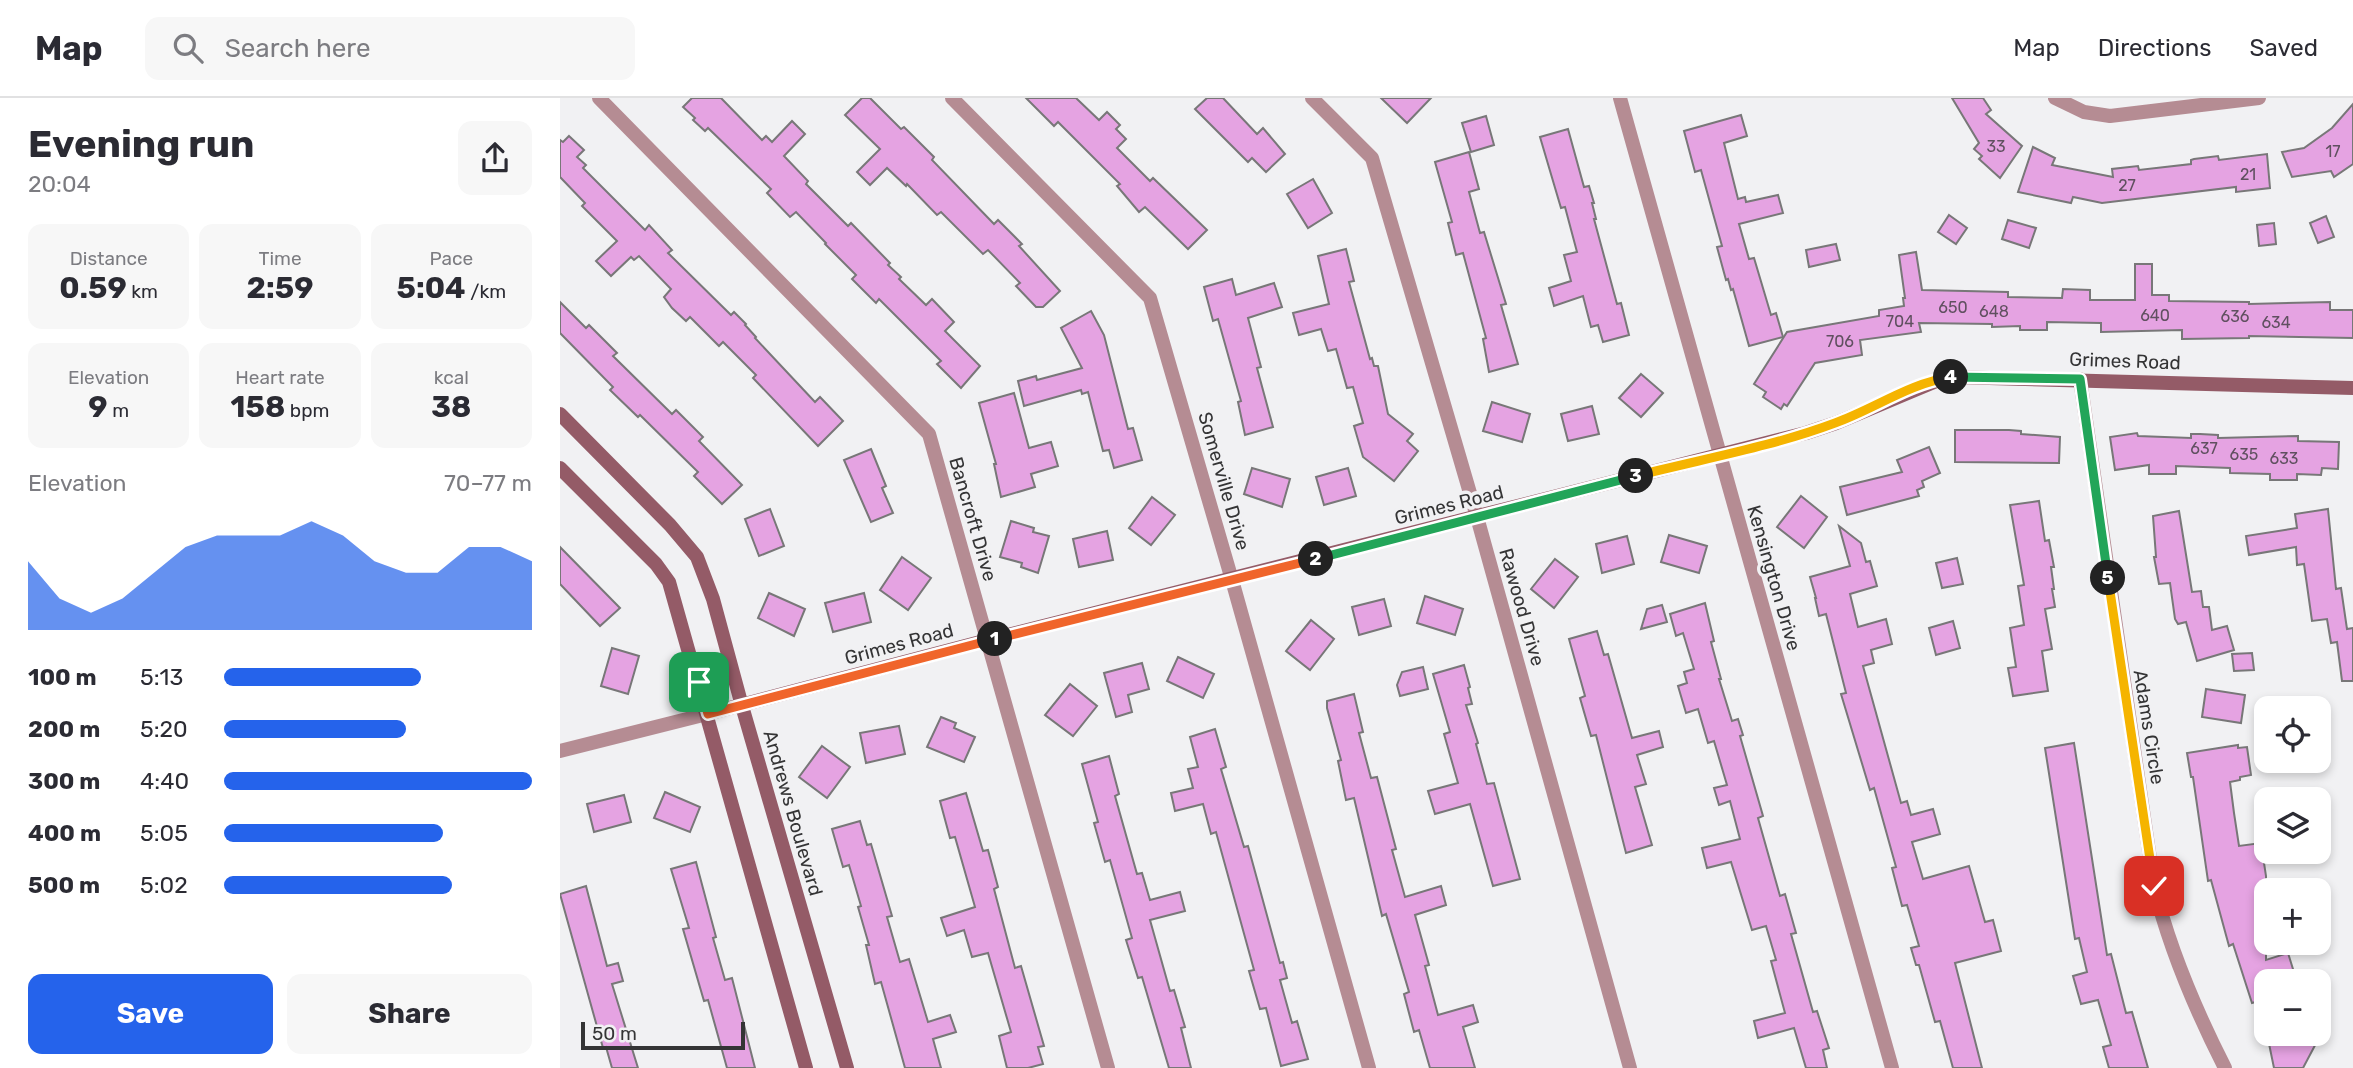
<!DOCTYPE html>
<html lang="en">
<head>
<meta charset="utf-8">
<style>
	:root { --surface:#fff; --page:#f7f7f7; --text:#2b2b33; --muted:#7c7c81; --line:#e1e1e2; --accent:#2563eb }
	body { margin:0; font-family:Rubik,sans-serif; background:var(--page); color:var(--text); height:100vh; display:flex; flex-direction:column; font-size:26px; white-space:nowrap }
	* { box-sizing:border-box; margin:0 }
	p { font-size:23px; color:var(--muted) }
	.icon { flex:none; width:38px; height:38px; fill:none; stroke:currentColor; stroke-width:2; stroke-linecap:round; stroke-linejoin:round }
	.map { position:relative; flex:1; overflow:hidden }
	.side { display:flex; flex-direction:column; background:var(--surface); width:560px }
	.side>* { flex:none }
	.fabs { position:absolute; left:1694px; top:598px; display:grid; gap:14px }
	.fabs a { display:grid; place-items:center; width:77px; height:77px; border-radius:14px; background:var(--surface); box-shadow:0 4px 10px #0003; font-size:35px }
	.scale { position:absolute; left:21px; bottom:18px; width:164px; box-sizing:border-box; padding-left:7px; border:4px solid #343435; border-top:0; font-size:19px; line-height:24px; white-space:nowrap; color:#343435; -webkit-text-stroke:5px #f1f1f3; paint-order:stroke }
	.pin { position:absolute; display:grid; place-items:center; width:60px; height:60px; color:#fff; margin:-30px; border-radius:14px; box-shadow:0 4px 10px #0006 }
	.km { position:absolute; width:35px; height:35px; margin:-18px; border-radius:50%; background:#222; color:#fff; font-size:19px; line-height:35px; text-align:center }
	.round { display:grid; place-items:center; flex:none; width:74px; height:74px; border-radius:14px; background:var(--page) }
	.headline { display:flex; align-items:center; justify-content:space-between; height:119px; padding:0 28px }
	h1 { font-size:38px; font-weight:700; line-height:52px }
	.metrics { display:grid; grid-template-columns:repeat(3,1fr); gap:10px; height:119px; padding:7px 28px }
	.metrics div { display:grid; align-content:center; border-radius:14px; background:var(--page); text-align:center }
	.metrics b { font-size:30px; font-weight:700 }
	.metrics small { font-size:19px; font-weight:400 }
	.metrics p { font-size:19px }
	.chart { height:196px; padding:14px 28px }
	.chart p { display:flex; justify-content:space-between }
	.chart svg { width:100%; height:126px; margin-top:7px; fill:var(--accent); opacity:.7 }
	.primary-button { display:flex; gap:14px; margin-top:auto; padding:14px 28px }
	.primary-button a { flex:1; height:80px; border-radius:14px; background:var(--accent); color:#fff; font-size:28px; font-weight:700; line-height:80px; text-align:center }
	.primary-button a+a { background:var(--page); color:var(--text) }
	ul { padding:0 28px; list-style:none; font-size:23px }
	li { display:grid; grid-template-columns:112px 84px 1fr; align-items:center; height:52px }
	li i { height:18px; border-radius:9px; background:var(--accent) }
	header { display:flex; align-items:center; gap:42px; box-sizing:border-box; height:98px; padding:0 35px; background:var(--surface); border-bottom:2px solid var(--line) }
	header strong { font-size:33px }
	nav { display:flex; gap:38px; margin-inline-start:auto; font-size:24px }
	.search { width:490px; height:63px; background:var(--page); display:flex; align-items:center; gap:18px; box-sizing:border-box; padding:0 24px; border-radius:14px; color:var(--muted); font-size:26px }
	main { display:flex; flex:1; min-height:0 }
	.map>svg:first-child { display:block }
	.building { fill:#e5a3e2; stroke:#787778; stroke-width:2 }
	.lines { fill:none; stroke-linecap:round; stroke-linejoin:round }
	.street { stroke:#b58c93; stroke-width:14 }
	.secondary { stroke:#945b67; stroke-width:14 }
	.split-1-casing { stroke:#fff; stroke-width:14 }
	.split-2-casing { stroke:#fff; stroke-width:14 }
	.split-3-casing { stroke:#fff; stroke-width:14 }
	.split-4-casing { stroke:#fff; stroke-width:14 }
	.split-5-casing { stroke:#fff; stroke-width:14 }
	.split-6-casing { stroke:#fff; stroke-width:14 }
	.split-1 { stroke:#f0652b; stroke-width:9 }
	.split-2 { stroke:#f0652b; stroke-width:9 }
	.split-3 { stroke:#22a559; stroke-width:9 }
	.split-4 { stroke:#f5b400; stroke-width:9 }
	.split-5 { stroke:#22a559; stroke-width:9 }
	.split-6 { stroke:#f5b400; stroke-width:9 }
	.labels { text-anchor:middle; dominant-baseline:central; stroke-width:7; stroke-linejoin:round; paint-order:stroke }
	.number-label { font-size:16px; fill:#605060 }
	.street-label { font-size:19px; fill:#343435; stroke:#f1f1f3 }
</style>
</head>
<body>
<header>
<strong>Map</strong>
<div class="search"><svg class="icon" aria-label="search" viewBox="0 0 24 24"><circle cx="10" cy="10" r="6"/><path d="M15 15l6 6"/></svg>Search here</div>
<nav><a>Map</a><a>Directions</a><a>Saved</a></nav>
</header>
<main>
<section class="side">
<div class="headline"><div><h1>Evening run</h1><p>20:04</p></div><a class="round"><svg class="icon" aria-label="share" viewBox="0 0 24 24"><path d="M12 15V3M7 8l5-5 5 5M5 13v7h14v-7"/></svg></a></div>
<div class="metrics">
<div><p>Distance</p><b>0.59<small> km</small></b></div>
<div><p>Time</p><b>2:59</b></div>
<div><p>Pace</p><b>5:04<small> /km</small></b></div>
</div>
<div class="metrics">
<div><p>Elevation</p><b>9<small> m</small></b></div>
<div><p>Heart rate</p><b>158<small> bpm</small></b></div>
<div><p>kcal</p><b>38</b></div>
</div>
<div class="chart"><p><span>Elevation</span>70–77 m</p>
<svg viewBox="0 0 160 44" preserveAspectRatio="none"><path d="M0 44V20L10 33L20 38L30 33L40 24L50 15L60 11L70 11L80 11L90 6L100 11L110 20L120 24L130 24L140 15L150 15L160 20V44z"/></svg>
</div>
<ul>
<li><b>100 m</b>5:13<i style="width:64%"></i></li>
<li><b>200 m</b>5:20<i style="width:59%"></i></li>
<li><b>300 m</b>4:40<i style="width:100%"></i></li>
<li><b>400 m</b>5:05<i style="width:71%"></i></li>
<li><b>500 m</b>5:02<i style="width:74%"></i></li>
</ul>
<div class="primary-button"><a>Save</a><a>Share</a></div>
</section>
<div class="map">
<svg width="1793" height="970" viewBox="0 0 1793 970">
	<rect width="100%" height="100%" fill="#f1f1f3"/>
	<g class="building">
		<path d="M132,0h29l41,42 4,-4 6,6 20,-21 13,13 -21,22 24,25 -2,3 42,42 3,-3 39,40 -2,2 13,12 -2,2 27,26 6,-6 22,23 -9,9 35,35 -19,22 -24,-24 4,-3 -62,-62 -3,4 -24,-24 4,-4 -31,-31 1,-1 -30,-31 -6,5 -23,-24 4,-4 -63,-61 -3,3 -12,-11 2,-2 -12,-11z"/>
		<path d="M302,0h8l31,31 3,-2 30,30 -2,3 62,64 4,-4 24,24 -3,2 41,45 -17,16h-7l-20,-21 4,-3 -32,-33 -5,4 -42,-42 -4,3 -30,-31 -1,2 -19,-18 -17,17 -13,-13 23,-23 -35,-34z"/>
		<path d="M466,0h50l23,22 8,-8 13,13 -4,4 10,10 -9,9 33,33 3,-3 54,52 -19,19 -43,-42 -6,5 -22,-26 3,-2 -62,-62 -4,4z"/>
		<path d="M647,0h16l34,36 6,-6 22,26 -19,18 -14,-14 -4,4 -53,-53z"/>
		<path d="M821,0h50l-24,25z"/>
		<path d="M1392,0h31l8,12 -5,4 36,32 -22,32 -21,-19 3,-3 -8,-7 5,-6z"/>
		<path d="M1793,6v60l-19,13 -3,-6 -39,6 -10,-25 22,-4 28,-20z"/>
		<path d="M1181,17l6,21 -23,7 14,56 7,-2 1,5 32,-7 5,18 -44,11 10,35 5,-1 17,57 5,-2 7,24 -34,9 -16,-57 -2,1 -3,-11 -2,1 -9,-33 5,-1 -21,-76 -6,2 -11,-41z"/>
		<path d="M926,18l8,29 -23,7 -9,-29z"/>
		<path d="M1008,31l16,58 5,-1 5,17h-2l4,16h-2l23,85 4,-1 8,32 -26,7 -5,-17 -7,2 -8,-31 -29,10 -5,-18 22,-7 -7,-26 13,-3 -12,-45 -4,1 -21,-71z"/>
		<path d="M9,38l15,14 -7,7 9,8 -3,3 62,62 4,-5 23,25 -4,3 63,62 3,-3 12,12 -1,1 11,12 -1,1 60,64 5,-5 23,24 -25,25 -65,-68 3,-3 -33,-33 -4,4 -29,-29 -4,4 -14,-13 -8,-11 7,-8 -32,-33 -5,4 -3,-3 -20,19 -15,-15 21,-20 -35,-35 3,-3 -25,-26v-37l3,2z"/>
		<path d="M1473,49l22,11 -3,7 61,12 -1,-8 26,-3 1,4 52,-6v-4l3,-1 24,-3 1,4 48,-6 3,34 -34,4v-5l-134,16 -29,-6 -2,6 -53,-11z"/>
		<path d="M909,54l10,37 -10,3 11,41 4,-1 22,72 -5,1 17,59 -29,8 -6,-33 3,-1 -23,-85 -7,2 -8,-32 4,-1 -17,-60z"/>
		<path d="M753,81l19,34 -24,15 -21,-34z"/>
		<path d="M1389,117l18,13 -11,16 -18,-12z"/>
		<path d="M1766,118l8,21 -16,6 -8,-20z"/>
		<path d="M1448,122l28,8 -7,20 -27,-9z"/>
		<path d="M1714,125l2,21 -17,2 -2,-21z"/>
		<path d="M1276,146l4,16 -31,7 -3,-17z"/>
		<path d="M786,151l8,32 -5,1 21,77 2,-1 2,8h4l10,48 25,20 -6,7 11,10 -24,30 -31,-24 -9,-31 9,-3 -10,-36 -6,1 -11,-39 -8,2 -7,-22 -22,6 -6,-22 36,-9 -11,-48z"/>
		<path d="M1356,154l6,38 86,2v5l54,1 1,-9 27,1v10h45v-36h17v31h17v6l80,1v2l81,-2v8h23v28l-104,-2v2l-67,1v-9l-81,2v-9l-54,-1v8h-27v-4l-28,1v-3l-73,-1 2,9 -61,8 2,15 -47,8 -28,43 -3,-2 -3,5 -18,-12 3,-5 -12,-8 33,-52 92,-16v-6l25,-4 -1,-8h2l-6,-43z"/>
		<path d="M672,181l4,16 38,-12 8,24 -34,11 13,49 -4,1 16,59 -28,8 -7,-33 3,-1 -23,-82 -5,2 -9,-34z"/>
		<path d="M0,204l26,26 3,-3 28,28 -4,3 59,58 4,-4 27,27 -4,4 43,44 -20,19 -28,-28 4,-4 -58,-57 -2,2 -28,-27 3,-3 -53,-54z"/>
		<path d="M531,213l13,24 24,94 5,-1 9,32 -28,8 -5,-18 -6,1 -15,-59 -6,2 -1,-4 -57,16 -6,-25 18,-5 1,4 45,-12 -21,-40z"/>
		<path d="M1081,276l22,19 -22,24 -22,-19z"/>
		<path d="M454,295l15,55 22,-6 7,24 -27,8 4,13 -34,10 -7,-33h2l-17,-61z"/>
		<path d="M932,304l38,12 -8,28 -39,-11z"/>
		<path d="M1032,308l7,28 -31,7 -7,-27z"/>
		<path d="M1395,332h54l12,1v3l39,3 -1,26 -104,-1z"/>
		<path d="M1577,335l1,3 53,2v-4h9l18,1v3l80,-2v5l41,1 -1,27 -16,-1 -1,7 -24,-1v6h-27v-6l-40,-1v-5l-54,-2v8h-27v-9l-34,5 -5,-33z"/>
		<path d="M1369,349l11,26 -18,8 2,6 -7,3 2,6 -72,19 -7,-28 62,-15 -5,-12z"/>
		<path d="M311,351l15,37 -4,2 11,25 -22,9 -27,-62z"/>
		<path d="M692,370l38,11 -8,28 -38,-13z"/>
		<path d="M788,370l8,28 -32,9 -8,-28z"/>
		<path d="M1241,398l26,21 -23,31 -27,-21z"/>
		<path d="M592,399l23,18 -24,30 -22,-17z"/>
		<path d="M1479,403l6,40 4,-1 5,27h-3l3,22h-2l3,18 -10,2 7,40 -10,2 6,40 -35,5 -5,-28 8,-1 -6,-39 14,-3 -6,-39 6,-1 -14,-80z"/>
		<path d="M210,411l14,37 -25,10 -14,-37z"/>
		<path d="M1768,411l8,80 5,-1 6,41 6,-1v53h-11l-5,-39 -6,1 -4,-24 -15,2 -8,-57 -7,1 -1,-18 -47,8 -3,-19 51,-8 -2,-14z"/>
		<path d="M1619,413l13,81 9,-1 2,16h6l3,23 15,-4 7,24 -37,11 -11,-39 -8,2 -3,-5 -5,-36 -11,1 -5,-27h2l-3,-41z"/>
		<path d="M451,423l23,7 -1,4 16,4 -11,37 -17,-6 1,-4 -22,-6z"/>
		<path d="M1279,428l22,17 5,19 4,-1 7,25 -27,8 8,33 28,-8 6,25 -21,6 3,13 -11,3 38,137 6,-2 4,14 22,-6 7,25 -28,8 11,37 46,-13 16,56 8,-2 8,31 -46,12 27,105h-29l-13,-47 -5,1 -16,-57h-3l-5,-17 8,-2 -12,-41 -5,1 -10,-38 4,-1 -22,-79 -4,2 -29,-96 5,-1 -20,-79 -7,2 -4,-18h1l-6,-21 40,-11z"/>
		<path d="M547,433l6,29 -34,7 -6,-28z"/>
		<path d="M1109,437l38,11 -8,27 -38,-11z"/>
		<path d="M1067,438l7,28 -32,9 -6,-29z"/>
		<path d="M0,449l60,61 -20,18 -40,-42z"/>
		<path d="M342,459l29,21 -23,32 -28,-20z"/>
		<path d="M1397,460l6,26 -21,4 -6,-25z"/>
		<path d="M995,461l23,18 -24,31 -23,-19z"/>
		<path d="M209,495l36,16 -11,27 -36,-18z"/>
		<path d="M304,495l7,29 -38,10 -8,-29z"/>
		<path d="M865,498l38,13 -8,26 -38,-12z"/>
		<path d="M824,501l7,27 -32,9 -7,-28z"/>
		<path d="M1145,505l9,38 -3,1 10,37h-2l13,42 6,-2 5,16 -3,1 23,80 -5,2 22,78 5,-2 11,39 -5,1 22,78 4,-1 12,37 -6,2 4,18h-21l-12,-40 -36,10 -4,-17 31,-8 -14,-52 5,-1 -10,-34 -14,4 -21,-68 -24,6 -5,-20 38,-9 -10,-38 -11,4 -5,-17 13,-3 -13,-44 -6,2 -10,-34 -12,4 -8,-27 9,-3 -3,-11 10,-3 -11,-36 -7,3 -6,-22z"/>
		<path d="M1102,507l5,17 -26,7 6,-20z"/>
		<path d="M751,522l23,19 -24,31 -24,-19z"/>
		<path d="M1393,523l7,27 -24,7 -7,-27z"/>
		<path d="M1037,533l7,24 4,-1 24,84 27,-7 4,16 -26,8 9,29 -11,3 17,58 -26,8 -30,-118 -5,1 -11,-38 5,-2 -16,-57z"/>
		<path d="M52,550l27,8 -11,38 -27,-8z"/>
		<path d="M1692,555l2,17 -20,1 -2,-17z"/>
		<path d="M618,559l36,17 -11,24 -36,-17z"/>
		<path d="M582,565l7,26 -21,6 4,17 -16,5 -12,-44z"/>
		<path d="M904,567l6,22 -2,1 4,16 -6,1 12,38 -2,1 11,40 7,-1 26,96 -27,7 -23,-82 -35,10 -7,-23 30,-8 -14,-49 6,-2 -17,-58z"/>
		<path d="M863,569l5,22 -28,7 -3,-11 5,-13z"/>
		<path d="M510,586l27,22 -24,30 -28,-21z"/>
		<path d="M1646,591l39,6 -4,28 -39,-6z"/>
		<path d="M794,596l9,38 -4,1 12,45 6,-1 19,72 -4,1 13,47 36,-11 5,19 -31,10 14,50 -4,1 13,49 35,-10 5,17 -15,5 12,41h-45l-11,-38 -5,2 -10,-38 5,-2 -23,-78 -4,2 -28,-118 -8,2 -8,-39 3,-1 -14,-52v-7z"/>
		<path d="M381,619l15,6 -2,5 21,9 -11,25 -37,-15z"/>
		<path d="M339,628l6,28 -39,9 -6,-30z"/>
		<path d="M655,631l11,38 -5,2 23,78 4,-1 32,117 3,-1 4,16 -7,2 12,43 5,-2 11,38 -27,7 -15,-58 -6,1 -11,-38 5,-1 -38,-138 -5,2 -8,-30 -28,7 -4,-18 22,-5 -5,-19 10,-2 -8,-30z"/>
		<path d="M1514,645l33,212 4,-1 15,59 6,-1 16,56h-39l-6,-21 8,-2 -13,-45 -17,4 -8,-28 14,-4 -8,-34 -4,1 -30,-191z"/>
		<path d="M1678,647v3l9,-1 4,28 -11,2v3l-10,2 4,31 5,33 22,-3 5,33v84l22,-7 9,29h-31v17l-14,4 -19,-59 -4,2 -18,-66 -3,1 -15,-104h-2l-4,-24z"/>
		<path d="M262,648l28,21 -23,31 -28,-21z"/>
		<path d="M549,658l10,38 -4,2 22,78 5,-1 8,27 30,-8 5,19 -35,9 20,71 4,-1 11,37 -4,1 10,40h-22l-27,-91 -4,1 -12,-38 6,-2 -22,-78 -5,2 -11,-39 4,-1 -16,-58z"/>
		<path d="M105,694l35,15 -10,25 -36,-14z"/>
		<path d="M406,695l17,58 5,-1 10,37 -4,2 21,79 6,-2 23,80 -6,1 5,17 -15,4h-21l-8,-32 12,-4 -23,-79 -16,4 -8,-27 -17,6 -6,-18 34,-11 -20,-70 -5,1 -10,-37z"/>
		<path d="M64,697l7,27 -37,10 -7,-28z"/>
		<path d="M300,723l7,24 4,-1 21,72 -5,1 13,45 9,-3 19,63 22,-7 6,17 -23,7 8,29h-36l-24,-86 -6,2 -9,-39h3l-11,-38 3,-1 -12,-41 -6,2 -11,-38z"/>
		<path d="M136,764l20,75 -3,1 12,42 7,-2 23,90h-28l-19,-68 -4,1 -21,-72 6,-1 -18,-59z"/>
		<path d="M26,788l21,80 11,-3 5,18 -11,3 26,84h-26l-6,-21 -3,1 -43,-154z"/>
		<path d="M1707,936h54l-18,34h-29z"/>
	</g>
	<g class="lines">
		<g class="street">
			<path d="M39,0l330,336 179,634"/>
			<path d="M392,0l198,200 82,282 137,488"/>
			<path d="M752,0l60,60 105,359 153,551"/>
			<path d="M1060,0l272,970"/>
			<path d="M1495,0l29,14 26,4 149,-18"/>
			<path d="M1520,281l74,507c16,65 41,123 71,182"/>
			<path d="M0,653l147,-37"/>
		</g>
		<g class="secondary">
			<path d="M0,316l110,111 27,32 16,42 29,107 105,362"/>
			<path d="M0,370l96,96 13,18 137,486"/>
			<path d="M147,616l281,-74 818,-207 30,-10 105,-44 12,-2 400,11"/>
		</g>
	</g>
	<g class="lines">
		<defs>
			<path id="split-1" d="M139,584l9,32 287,-75"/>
			<path id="split-2" d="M435,541l321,-80"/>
			<path id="split-3" d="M756,461l320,-83"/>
			<path id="split-4" d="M1076,378c66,-17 135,-29 199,-53 39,-14 75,-40 116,-46"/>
			<path id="split-5" d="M1391,279l129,2 28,199"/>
			<path id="split-6" d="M1548,480l46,308"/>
		</defs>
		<use href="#split-1" class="split-1-casing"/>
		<use href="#split-2" class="split-2-casing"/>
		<use href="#split-3" class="split-3-casing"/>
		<use href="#split-4" class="split-4-casing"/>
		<use href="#split-5" class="split-5-casing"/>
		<use href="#split-6" class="split-6-casing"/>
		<use href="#split-1" class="split-1"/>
		<use href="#split-2" class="split-2"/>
		<use href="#split-3" class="split-3"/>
		<use href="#split-4" class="split-4"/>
		<use href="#split-5" class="split-5"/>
		<use href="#split-6" class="split-6"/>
	</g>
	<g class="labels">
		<g class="number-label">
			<text x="1436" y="48">33</text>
			<text x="1773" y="53">17</text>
			<text x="1688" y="76">21</text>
			<text x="1567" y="87">27</text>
			<text x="1393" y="209">650</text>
			<text x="1434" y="213">648</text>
			<text x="1595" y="217">640</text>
			<text x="1675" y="218">636</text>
			<text x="1340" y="223">704</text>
			<text x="1716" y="224">634</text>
			<text x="1280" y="243">706</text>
			<text x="1644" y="350">637</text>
			<text x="1684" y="356">635</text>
			<text x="1724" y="360">633</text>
		</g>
		<g class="street-label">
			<text transform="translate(1565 263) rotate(2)">Grimes Road</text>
			<text transform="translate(664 383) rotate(74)">Somerville Drive</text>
			<text transform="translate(889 407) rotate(-14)">Grimes Road</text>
			<text transform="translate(413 421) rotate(74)">Bancroft Drive</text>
			<text transform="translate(1214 480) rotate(74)">Kensington Drive</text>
			<text transform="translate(962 509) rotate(74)">Rawood Drive</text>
			<text transform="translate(339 546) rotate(-15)">Grimes Road</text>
			<text transform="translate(1589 629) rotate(81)">Adams Circle</text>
			<text transform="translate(233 715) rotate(74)">Andrews Boulevard</text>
		</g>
	</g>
</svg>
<div class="fabs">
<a><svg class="icon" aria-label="locate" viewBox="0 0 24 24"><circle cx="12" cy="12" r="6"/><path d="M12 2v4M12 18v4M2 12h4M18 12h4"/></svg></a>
<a><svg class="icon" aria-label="layers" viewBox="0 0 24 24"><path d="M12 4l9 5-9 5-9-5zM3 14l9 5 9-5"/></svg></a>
<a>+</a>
<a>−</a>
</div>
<div class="scale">50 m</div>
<div class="pin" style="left:139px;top:584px;background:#1e9e55"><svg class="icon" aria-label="arrive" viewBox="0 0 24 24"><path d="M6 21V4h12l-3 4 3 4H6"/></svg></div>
<div class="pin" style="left:1594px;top:788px;background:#d93025"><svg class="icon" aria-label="check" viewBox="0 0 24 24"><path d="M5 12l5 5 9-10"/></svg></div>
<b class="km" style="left:435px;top:541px">1</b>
<b class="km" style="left:756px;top:461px">2</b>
<b class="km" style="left:1076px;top:378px">3</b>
<b class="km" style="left:1391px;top:279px">4</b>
<b class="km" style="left:1548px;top:480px">5</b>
</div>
</main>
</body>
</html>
